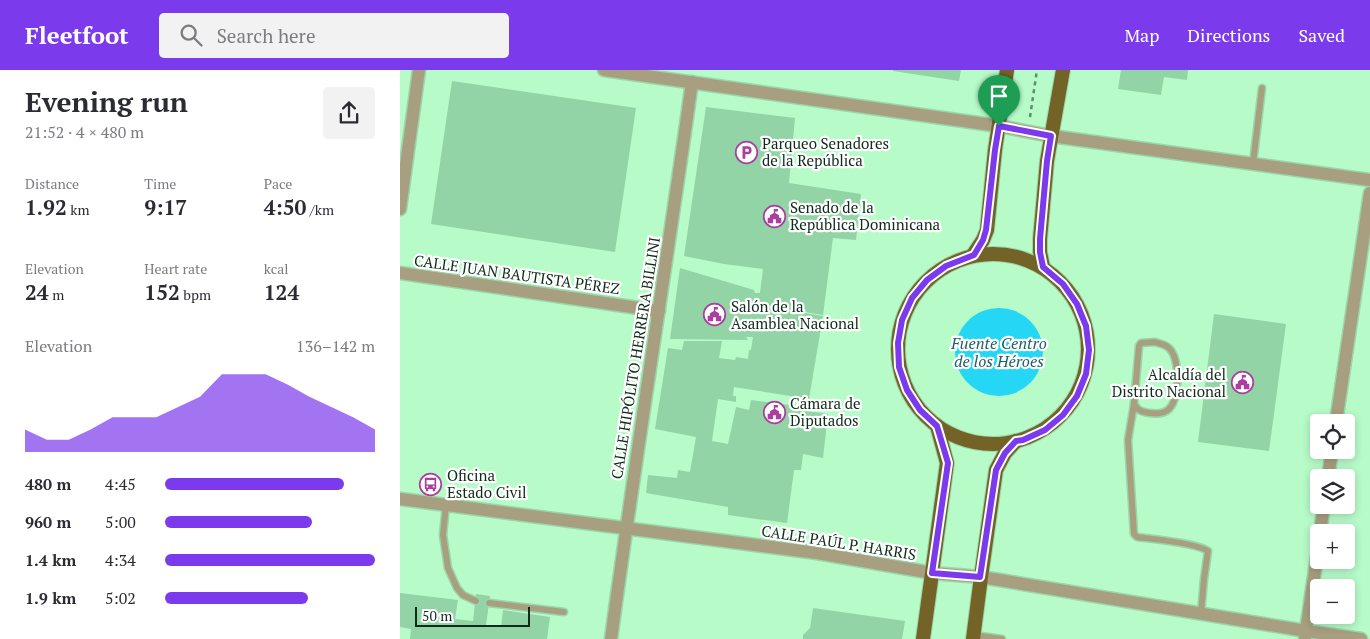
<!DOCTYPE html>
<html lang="en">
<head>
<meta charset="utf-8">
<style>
	:root { --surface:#fff; --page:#f2f2f3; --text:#2b2b33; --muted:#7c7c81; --accent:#7c3aed }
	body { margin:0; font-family:"PT Serif",serif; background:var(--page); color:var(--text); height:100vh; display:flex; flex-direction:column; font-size:19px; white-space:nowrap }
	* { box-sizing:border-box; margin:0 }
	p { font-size:16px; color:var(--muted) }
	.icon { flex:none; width:28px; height:28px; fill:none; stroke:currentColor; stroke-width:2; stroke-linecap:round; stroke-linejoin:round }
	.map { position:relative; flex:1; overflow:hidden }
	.panel { display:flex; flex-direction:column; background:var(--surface); width:400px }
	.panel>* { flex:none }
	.buttons { position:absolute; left:910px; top:344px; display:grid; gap:10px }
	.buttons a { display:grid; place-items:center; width:45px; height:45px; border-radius:5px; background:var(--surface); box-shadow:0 2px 8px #0003; font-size:25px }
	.scale { position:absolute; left:15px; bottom:12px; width:115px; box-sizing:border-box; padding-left:5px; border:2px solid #102b19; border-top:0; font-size:14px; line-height:18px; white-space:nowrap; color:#102b19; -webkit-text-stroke:4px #fff; paint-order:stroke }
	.pin { position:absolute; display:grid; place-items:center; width:42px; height:42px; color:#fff; margin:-51px -21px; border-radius:50% 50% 50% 0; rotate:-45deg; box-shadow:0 0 5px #0007 }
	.pin .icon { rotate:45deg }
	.round { display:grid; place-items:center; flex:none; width:52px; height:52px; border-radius:5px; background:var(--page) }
	.summary { display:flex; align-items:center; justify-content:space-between; height:85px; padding:0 25px }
	h1 { font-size:28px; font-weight:800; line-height:38px }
	.figures { display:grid; grid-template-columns:repeat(3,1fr); gap:8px; height:85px; padding:5px 25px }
	.figures div { display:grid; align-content:center }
	.figures b { font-size:21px; font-weight:800 }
	.figures small { font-size:14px; font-weight:400 }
	.figures p { font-size:14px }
	.chart { height:140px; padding:10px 25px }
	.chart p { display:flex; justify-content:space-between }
	.chart svg { width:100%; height:90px; margin-top:5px; fill:var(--accent); opacity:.7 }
	ul { padding:0 25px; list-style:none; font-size:16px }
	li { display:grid; grid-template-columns:80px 60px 1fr; align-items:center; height:38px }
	li i { height:12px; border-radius:6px; background:var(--accent) }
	header { display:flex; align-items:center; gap:30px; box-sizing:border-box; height:70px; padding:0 25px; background:var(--accent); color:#fff }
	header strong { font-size:24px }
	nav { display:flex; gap:28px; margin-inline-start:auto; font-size:18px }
	.search { width:350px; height:45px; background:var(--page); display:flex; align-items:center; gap:12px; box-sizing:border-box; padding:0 18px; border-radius:5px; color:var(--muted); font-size:19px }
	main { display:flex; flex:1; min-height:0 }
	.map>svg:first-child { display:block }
	.water { fill:#25d7f4 }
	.building { fill:#92d4a5 }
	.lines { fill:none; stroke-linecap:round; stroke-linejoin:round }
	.service-casing { stroke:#99d6a9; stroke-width:9 }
	.minor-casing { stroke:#99d6a9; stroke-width:15 }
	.primary-casing { stroke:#99d6a9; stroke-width:16 }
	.path { stroke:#5e8d6c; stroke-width:2.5; stroke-dasharray:4 4; stroke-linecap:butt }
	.service { stroke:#a89f81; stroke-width:6 }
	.minor { stroke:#a89f81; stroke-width:12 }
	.primary { stroke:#746327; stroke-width:14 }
	.route-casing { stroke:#fff; stroke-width:10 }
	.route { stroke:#7c3aed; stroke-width:6 }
	.labels { text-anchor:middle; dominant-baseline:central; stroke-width:4.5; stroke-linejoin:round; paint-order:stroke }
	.poi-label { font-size:15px; fill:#102b19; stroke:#fff; text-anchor:start }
	.street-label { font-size:15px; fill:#102b19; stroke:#fff }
	.water-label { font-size:16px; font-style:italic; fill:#20606c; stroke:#fff }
</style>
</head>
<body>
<header>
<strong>Fleetfoot</strong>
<div class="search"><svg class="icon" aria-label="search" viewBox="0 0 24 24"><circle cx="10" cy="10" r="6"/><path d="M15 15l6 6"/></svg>Search here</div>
<nav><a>Map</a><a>Directions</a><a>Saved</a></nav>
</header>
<main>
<section class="panel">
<div class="summary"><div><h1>Evening run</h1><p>21:52 · 4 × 480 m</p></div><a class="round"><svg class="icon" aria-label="share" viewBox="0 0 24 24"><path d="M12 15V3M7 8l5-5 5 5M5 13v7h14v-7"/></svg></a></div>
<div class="figures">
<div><p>Distance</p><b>1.92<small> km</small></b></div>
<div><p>Time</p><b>9:17</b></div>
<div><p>Pace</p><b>4:50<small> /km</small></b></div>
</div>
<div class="figures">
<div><p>Elevation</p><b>24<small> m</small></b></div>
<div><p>Heart rate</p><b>152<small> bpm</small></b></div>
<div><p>kcal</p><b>124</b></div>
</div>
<div class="chart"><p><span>Elevation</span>136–142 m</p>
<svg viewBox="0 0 160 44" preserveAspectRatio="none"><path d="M0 44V33L10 38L20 38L30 33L40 27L50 27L60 27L70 22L80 17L90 6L100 6L110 6L120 11L130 17L140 22L150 27L160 33V44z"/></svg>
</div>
<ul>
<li><b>480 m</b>4:45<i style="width:85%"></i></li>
<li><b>960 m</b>5:00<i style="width:70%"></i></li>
<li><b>1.4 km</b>4:34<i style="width:100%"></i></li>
<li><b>1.9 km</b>5:02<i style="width:68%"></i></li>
</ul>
</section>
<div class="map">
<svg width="970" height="569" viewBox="0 0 970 569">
	<rect width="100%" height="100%" fill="#b7fbc9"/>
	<circle class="water" cx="599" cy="282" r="44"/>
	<g class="building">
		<path d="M493,0h68l-2,11 -66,-10z"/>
		<path d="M721,0h67l-1,10 -23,-3 -3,18 -43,-6z"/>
		<path d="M52,11l184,27 -21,144 -184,-28z"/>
		<path d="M306,37l89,11 -6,65 72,11 -5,46 -23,-2 -10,77 -65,-11 -3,15 3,-14 65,11 -14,83 -75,-12 -1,9h3v6l-18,-3 -6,42 16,3 8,-37 13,3 2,-10 39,5 -1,3 39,6 -5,44 -20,-4 -2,16h-7l-7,53 -59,-8v-8l-82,-14 2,-18 29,3 1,-8 12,2 6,-35 -41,-8 13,-81 14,2 2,-9h38l-3,17 16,2 1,-3 12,2 1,-9h2l2,-13h-7l2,3 -78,-1 10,-71 74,22 1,3h5l3,-24 -39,-5 -40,-8z"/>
		<path d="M814,244l72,10 -17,127 -71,-9z"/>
		<path d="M0,523l58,7 -3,19 18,2 3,-27 14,2 -4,29 15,2 2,-17 47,7 -3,22h-137l1,-10 -11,-2z"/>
		<path d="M413,538l92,13 -3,18h-99v-4l7,-7z"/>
	</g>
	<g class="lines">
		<defs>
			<g id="service">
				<path d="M853,93l9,-75"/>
				<path d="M755,272c5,2 10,2 14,6 11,11 11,49 0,61 -5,5 -12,5 -19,4 -8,-1 -12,-2 -16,-9l5,-58 2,-3z"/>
				<path d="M734,334l-6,36 6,94 3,3c15,2 60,6 71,14l-4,28 -3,35"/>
				<path d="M46,435l-3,30 5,33 9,20 6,7 13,6"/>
				<path d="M89,533l75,9"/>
				<path d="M574,565l28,4"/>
			</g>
			<g id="minor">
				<path d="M204,0l395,56 52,10 319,44"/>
				<path d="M0,139l19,-139"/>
				<path d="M0,203l259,38"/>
				<path d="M936,352l34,-229"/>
				<path d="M928,408l4,-28"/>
				<path d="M0,429l417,54 115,20 49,4 325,54 55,8"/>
				<path d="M920,462l4,-27"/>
				<path d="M905,567l14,-94"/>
				<path d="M211,569c25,-186 55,-371 81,-557"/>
			</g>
			<g id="primary">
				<circle cx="593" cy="279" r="95"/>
				<path d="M573,185l10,-15 4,-10 8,-80 12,-80"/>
				<path d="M643,197l-3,-15v-13l7,-78 16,-91"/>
				<path d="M523,569l24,-176 -10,-37"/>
				<path d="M573,569l8,-62 15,-107 9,-17 11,-12"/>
			</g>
		</defs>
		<use href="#service" class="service-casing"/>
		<use href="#minor" class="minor-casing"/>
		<use href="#primary" class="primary-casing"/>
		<path class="path" d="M630,47l7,-47"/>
		<use href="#service" class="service"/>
		<use href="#minor" class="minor"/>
		<use href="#primary" class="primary"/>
	</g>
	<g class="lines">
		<defs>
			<path id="route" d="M599,56l52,10 -4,25 -7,78v13l3,15 20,17 14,20 9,22 3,24 -3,24 -9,22 -14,19 -18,15 -22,10 -7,1 -11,12 -9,17 -16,107 -48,-4 16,-110 -11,-37 -17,-16 -13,-20 -8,-23 -1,-24 4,-23 10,-22 15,-18 19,-14 28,-11 9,-15 3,-10 9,-80z"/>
		</defs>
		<use href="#route" class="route-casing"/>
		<use href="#route" class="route"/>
	</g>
	<defs>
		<symbol id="parking-ring" viewBox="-11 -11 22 22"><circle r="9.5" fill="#fff" stroke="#ab3e9e" stroke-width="1.5"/><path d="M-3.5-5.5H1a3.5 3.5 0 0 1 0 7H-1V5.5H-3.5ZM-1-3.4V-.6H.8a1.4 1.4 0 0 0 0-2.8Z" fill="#ab3e9e"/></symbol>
		<symbol id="civic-ring" viewBox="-11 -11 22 22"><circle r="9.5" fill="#fff" stroke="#ab3e9e" stroke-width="1.5"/><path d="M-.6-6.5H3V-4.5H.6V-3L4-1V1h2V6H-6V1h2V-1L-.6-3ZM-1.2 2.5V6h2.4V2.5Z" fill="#ab3e9e"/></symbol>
		<symbol id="bus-ring" viewBox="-11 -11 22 22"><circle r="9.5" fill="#fff" stroke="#ab3e9e" stroke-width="1.5"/><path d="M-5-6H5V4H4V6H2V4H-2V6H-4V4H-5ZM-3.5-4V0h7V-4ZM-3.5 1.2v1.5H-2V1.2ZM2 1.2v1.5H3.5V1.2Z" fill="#ab3e9e"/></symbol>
	</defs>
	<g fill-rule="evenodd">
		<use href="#parking-ring" x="334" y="70" width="25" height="25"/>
		<use href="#civic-ring" x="362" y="134" width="25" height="25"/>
		<use href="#civic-ring" x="302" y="232" width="25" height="25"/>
		<use href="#civic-ring" x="830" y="300" width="25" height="25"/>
		<use href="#civic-ring" x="362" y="330" width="25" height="25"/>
		<use href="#bus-ring" x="18" y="402" width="25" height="25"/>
	</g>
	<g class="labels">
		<g class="poi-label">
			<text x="362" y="73">Parqueo Senadores<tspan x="362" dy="17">de la República</tspan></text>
			<text x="390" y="137">Senado de la<tspan x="390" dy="17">República Dominicana</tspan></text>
			<text x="331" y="236">Salón de la<tspan x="331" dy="17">Asamblea Nacional</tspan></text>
			<text x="826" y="304" text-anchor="end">Alcaldía del<tspan x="826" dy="17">Distrito Nacional</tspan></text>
			<text x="390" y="333">Cámara de<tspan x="390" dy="17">Diputados</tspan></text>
			<text x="47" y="405">Oficina<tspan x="47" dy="17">Estado Civil</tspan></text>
		</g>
		<g class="street-label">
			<text transform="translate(117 204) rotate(8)">CALLE JUAN BAUTISTA PÉREZ</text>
			<text transform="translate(235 288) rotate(-81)">CALLE HIPÓLITO HERRERA BILLINI</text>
			<text transform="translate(439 472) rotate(9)">CALLE PAÚL P. HARRIS</text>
		</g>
		<g class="water-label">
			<text x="599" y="273">Fuente Centro<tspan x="599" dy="18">de los Héroes</tspan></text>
		</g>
	</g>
</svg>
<div class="buttons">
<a><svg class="icon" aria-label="locate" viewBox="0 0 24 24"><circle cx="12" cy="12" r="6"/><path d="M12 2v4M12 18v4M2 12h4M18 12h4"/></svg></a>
<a><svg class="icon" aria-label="layers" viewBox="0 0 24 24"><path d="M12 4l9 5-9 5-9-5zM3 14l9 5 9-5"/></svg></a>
<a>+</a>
<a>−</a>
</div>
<div class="scale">50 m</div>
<div class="pin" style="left:599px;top:56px;background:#1e9e55"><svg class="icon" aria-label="arrive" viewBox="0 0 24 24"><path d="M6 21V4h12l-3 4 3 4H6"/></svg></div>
</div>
</main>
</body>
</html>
